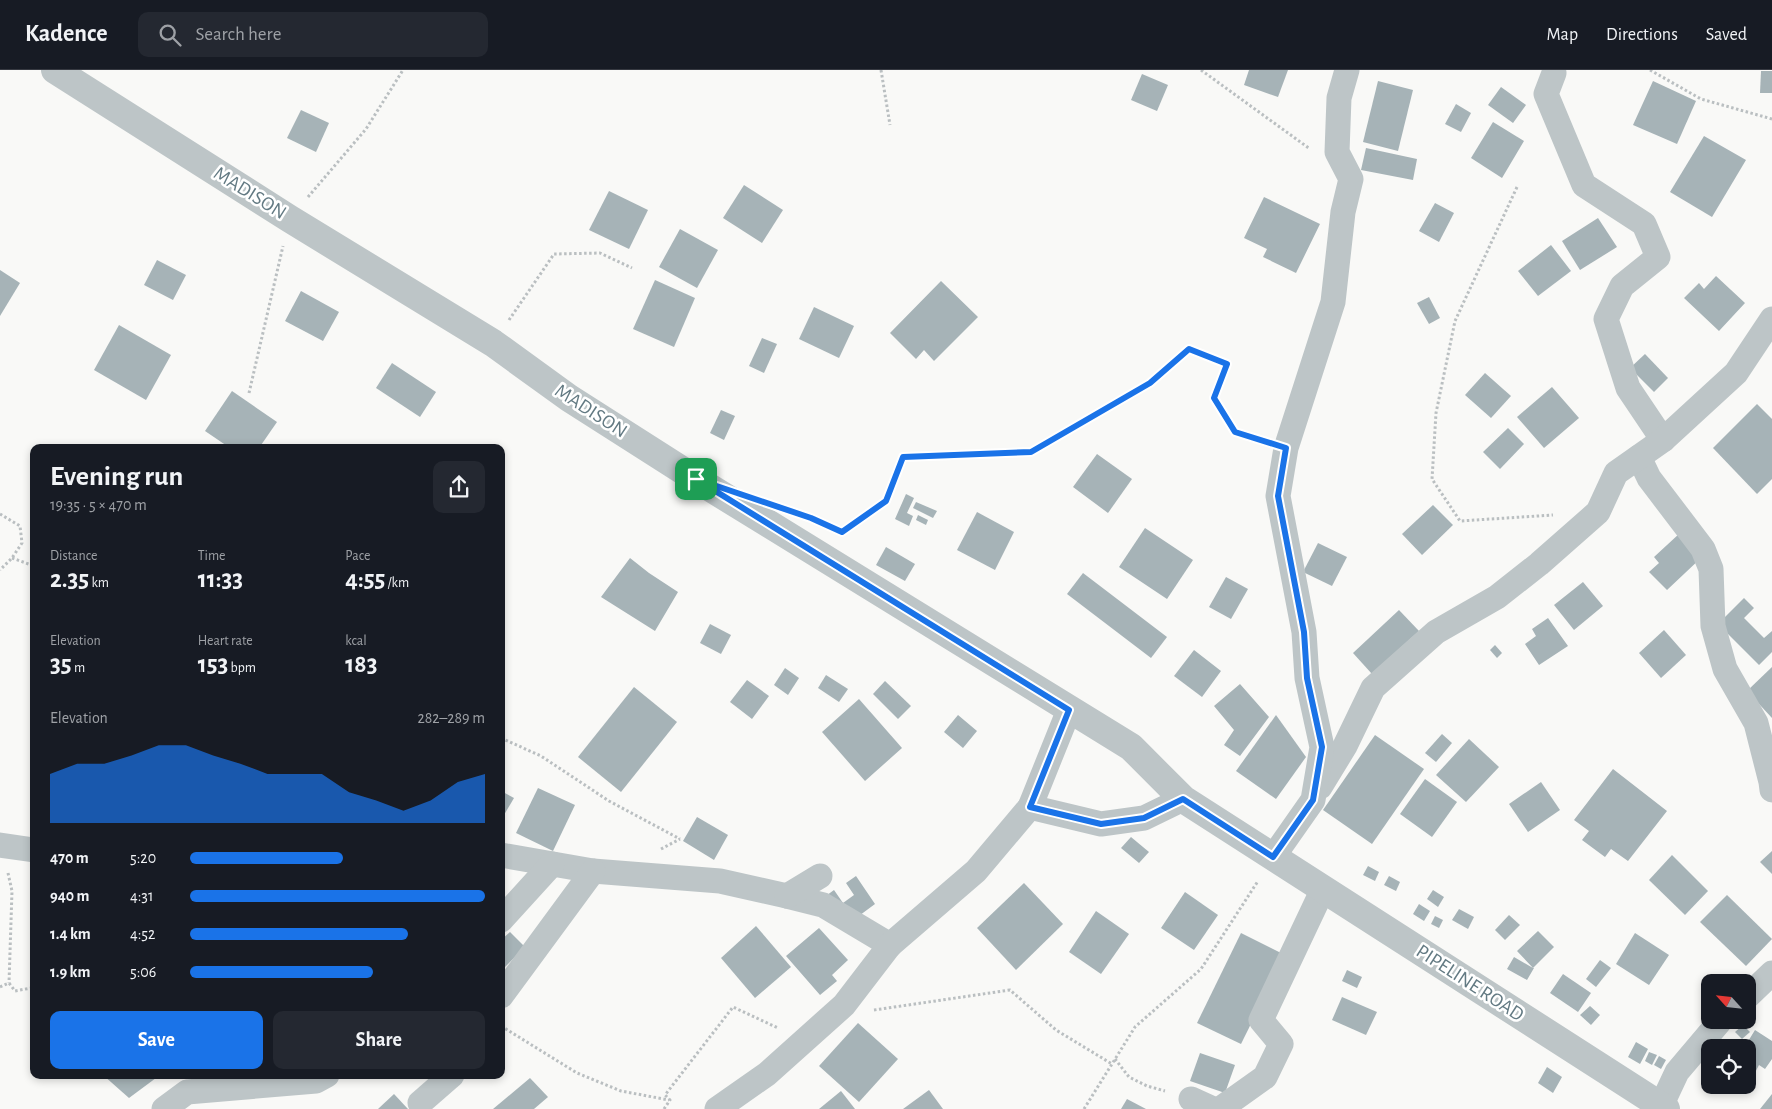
<!DOCTYPE html>
<html lang="en">
<head>
<meta charset="utf-8">
<style>
	:root { --surface:#171b24; --page:#242831; --text:#f1f3f6; --muted:#9ea1a6; --line:#363941; --accent:#1a73e8 }
	body { margin:0; font-family:"Alegreya Sans",sans-serif; background:var(--page); color:var(--text); height:100vh; display:flex; flex-direction:column; font-size:19px; white-space:nowrap }
	* { box-sizing:border-box; margin:0 }
	p { font-size:16px; color:var(--muted) }
	.icon { flex:none; width:28px; height:28px; fill:none; stroke:currentColor; stroke-width:2; stroke-linecap:round; stroke-linejoin:round }
	.map { position:relative; flex:1; overflow:hidden }
	.side { position:absolute; left:30px; top:374px; width:475px; height:635px; display:flex; flex-direction:column; background:var(--surface); border-radius:10px; box-shadow:0 2px 8px #0003 }
	.side>* { flex:none }
	.needle { width:32px; rotate:297deg }
	.fabs { position:absolute; left:1701px; top:904px; display:grid; gap:10px }
	.fabs a { display:grid; place-items:center; width:55px; height:55px; border-radius:10px; background:var(--surface); box-shadow:0 2px 8px #0003; font-size:25px }
	.pin { position:absolute; display:grid; place-items:center; width:42px; height:42px; color:#fff; margin:-21px; border-radius:10px; box-shadow:0 2px 8px #0006 }
	.round { display:grid; place-items:center; flex:none; width:52px; height:52px; border-radius:10px; background:var(--page) }
	.summary { display:flex; align-items:center; justify-content:space-between; height:85px; padding:0 20px }
	h1 { font-size:28px; font-weight:700; line-height:38px }
	.metrics { display:grid; grid-template-columns:repeat(3,1fr); gap:8px; height:85px; padding:5px 20px }
	.metrics div { display:grid; align-content:center }
	.metrics b { font-size:25px; font-weight:700 }
	.metrics small { font-size:14px; font-weight:400 }
	.metrics p { font-size:14px }
	.chart { height:140px; padding:10px 20px }
	.chart p { display:flex; justify-content:space-between }
	.chart svg { width:100%; height:90px; margin-top:5px; fill:var(--accent); opacity:.7 }
	.cta { display:flex; gap:10px; margin-top:auto; padding:10px 20px }
	.cta a { flex:1; height:58px; border-radius:10px; background:var(--accent); color:#fff; font-size:20px; font-weight:700; line-height:58px; text-align:center }
	.cta a+a { background:var(--page); color:var(--text) }
	ul { padding:0 20px; list-style:none; font-size:16px }
	li { display:grid; grid-template-columns:80px 60px 1fr; align-items:center; height:38px }
	li i { height:12px; border-radius:6px; background:var(--accent) }
	header { display:flex; align-items:center; gap:30px; box-sizing:border-box; height:70px; padding:0 25px; background:var(--surface); border-bottom:1px solid var(--line) }
	header strong { font-size:24px }
	nav { display:flex; gap:28px; margin-inline-start:auto; font-size:18px }
	.search { width:350px; height:45px; background:var(--page); display:flex; align-items:center; gap:12px; box-sizing:border-box; padding:0 18px; border-radius:10px; color:var(--muted); font-size:19px }
	.map>svg:first-child { display:block }
	.building { fill:#a6b3b7 }
	.lines { fill:none; stroke-linecap:round; stroke-linejoin:round }
	.path { stroke:#babfc1; stroke-width:3; stroke-dasharray:2.5 2.5; stroke-linecap:butt }
	.minor { stroke:#bdc5c7; stroke-width:25 }
	.tertiary { stroke:#bdc5c7; stroke-width:28 }
	.route-casing { stroke:#fff; stroke-width:10 }
	.route { stroke:#1a73e8; stroke-width:6 }
	.labels { text-anchor:middle; dominant-baseline:central; stroke-width:5; stroke-linejoin:round; paint-order:stroke }
	.street-label { font-size:20px; fill:#637a83; stroke:#fff }
</style>
</head>
<body>
<header>
<strong>Kadence</strong>
<div class="search"><svg class="icon" aria-label="search" viewBox="0 0 24 24"><circle cx="10" cy="10" r="6"/><path d="M15 15l6 6"/></svg>Search here</div>
<nav><a>Map</a><a>Directions</a><a>Saved</a></nav>
</header>
<div class="map">
<svg width="1772" height="1039" viewBox="0 0 1772 1039">
	<rect width="100%" height="100%" fill="#f9f9f7"/>
	<g class="building">
		<path d="M1249,0h39l-10,27 -34,-12z"/>
		<path d="M1761,1h11v22h-12z"/>
		<path d="M1142,4l26,11 -11,26 -26,-11z"/>
		<path d="M1378,11l35,9 -15,61 -35,-9z"/>
		<path d="M1653,11l43,20 -19,43 -44,-19z"/>
		<path d="M1501,17l25,18 -13,18 -25,-18z"/>
		<path d="M1456,34l15,9 -10,19 -16,-8z"/>
		<path d="M301,40l28,13 -13,29 -29,-14z"/>
		<path d="M1493,52l31,19 -22,37 -31,-20z"/>
		<path d="M1704,66l42,24 -34,57 -42,-25z"/>
		<path d="M1366,78l51,11 -4,21 -52,-10z"/>
		<path d="M744,115l39,25 -21,33 -39,-25z"/>
		<path d="M609,121l39,19 -19,39 -40,-19z"/>
		<path d="M1264,127l56,27 -24,49 -33,-16 4,-8 -23,-11z"/>
		<path d="M1435,133l19,10 -15,29 -20,-11z"/>
		<path d="M1598,148l19,29 -37,23 -18,-29z"/>
		<path d="M680,159l38,21 -21,38 -38,-21z"/>
		<path d="M1551,175l20,26 -33,25 -20,-25z"/>
		<path d="M157,190l29,15 -13,25 -29,-15z"/>
		<path d="M0,200l20,13 -20,33z"/>
		<path d="M1716,206l29,27 -26,28 -35,-33 15,-15 5,6z"/>
		<path d="M655,210l40,18 -21,49 -41,-18z"/>
		<path d="M941,211l37,36 -44,44 -10,-11 -8,9 -26,-26z"/>
		<path d="M301,221l38,21 -16,29 -38,-20z"/>
		<path d="M1429,227l11,21 -11,6 -12,-21z"/>
		<path d="M814,237l40,19 -15,32 -40,-19z"/>
		<path d="M119,255l52,30 -25,45 -52,-30z"/>
		<path d="M762,268l15,6 -13,29 -15,-7z"/>
		<path d="M1645,284l23,24 -14,14 -24,-24z"/>
		<path d="M392,293l44,29 -16,25 -44,-29z"/>
		<path d="M1485,303l26,23 -20,22 -26,-23z"/>
		<path d="M1552,317l27,31 -35,30 -27,-31z"/>
		<path d="M232,321l45,31 -18,26h-29l-25,-17z"/>
		<path d="M1757,334l15,15v60l-15,15 -44,-46z"/>
		<path d="M721,340l14,6 -11,24 -14,-7z"/>
		<path d="M1508,358l16,16 -24,25 -17,-17z"/>
		<path d="M1097,384l35,25 -24,34 -35,-26z"/>
		<path d="M906,424l8,4 -7,15 6,3 -4,10 -14,-7z"/>
		<path d="M916,432l21,9 -4,7 -20,-10z"/>
		<path d="M1433,435l20,20 -31,30 -20,-21z"/>
		<path d="M977,442l37,20 -19,38 -38,-20z"/>
		<path d="M918,445l10,5 -2,5 -10,-5z"/>
		<path d="M1145,458l48,32 -26,39 -48,-32z"/>
		<path d="M1680,463l22,24 -35,33 -18,-18 10,-9 -5,-6z"/>
		<path d="M1318,473l29,14 -15,29 -29,-14z"/>
		<path d="M886,477l29,17 -10,17 -29,-16z"/>
		<path d="M630,488l19,15 29,19 -23,39 -54,-34z"/>
		<path d="M1083,503l84,64 -16,21 -84,-64z"/>
		<path d="M1226,507l22,12 -17,30 -22,-12z"/>
		<path d="M1583,512l20,24 -29,24 -20,-25z"/>
		<path d="M1744,528l10,10 -10,10 20,20 8,-7v21l-13,13 -41,-41z"/>
		<path d="M1399,540l20,21 -47,43 -19,-21z"/>
		<path d="M1548,548l20,28 -29,19 -14,-21 11,-8 -4,-7z"/>
		<path d="M710,554l21,11 -10,19 -21,-11z"/>
		<path d="M1664,560l22,25 -25,23 -22,-25z"/>
		<path d="M1495,575l7,8 -5,5 -7,-8z"/>
		<path d="M1194,580l27,21 -19,26 -28,-21z"/>
		<path d="M1772,597v51l-25,-27z"/>
		<path d="M785,598l14,10 -11,17 -14,-10z"/>
		<path d="M826,605l22,14 -9,13 -21,-14z"/>
		<path d="M747,610l22,16 -17,23 -22,-17z"/>
		<path d="M885,611l26,25 -13,13 -25,-25z"/>
		<path d="M1240,614l29,33 -29,39 -16,-11 10,-15 -20,-24z"/>
		<path d="M634,617l43,35 -56,70 -43,-35z"/>
		<path d="M859,629l43,49 -37,33 -43,-49z"/>
		<path d="M958,645l19,16 -14,17 -19,-16z"/>
		<path d="M1276,645l30,42 -30,42 -40,-28z"/>
		<path d="M1442,664l10,9 -16,19 -11,-9z"/>
		<path d="M1375,665l49,34 -52,75 -49,-34z"/>
		<path d="M1469,669l30,28 -33,35 -30,-27z"/>
		<path d="M1613,699l54,42 -39,50 -17,-12 -6,8 -23,-17 7,-9 -15,-11z"/>
		<path d="M1425,709l32,23 -25,35 -32,-23z"/>
		<path d="M1541,712l19,28 -32,22 -19,-28z"/>
		<path d="M538,718l37,17 -22,46 -37,-18z"/>
		<path d="M501,721l13,7 -13,22z"/>
		<path d="M697,747l31,18 -14,25 -31,-19z"/>
		<path d="M1131,767l18,15 -10,11 -18,-15z"/>
		<path d="M1772,781v23l-12,-12z"/>
		<path d="M1672,785l36,36 -23,24 -36,-35z"/>
		<path d="M1368,796l11,6 -4,9 -12,-6z"/>
		<path d="M856,806l19,28 -23,17 -33,-20 15,-11 9,13 11,-8 -8,-12z"/>
		<path d="M1389,806l11,6 -4,9 -12,-6z"/>
		<path d="M1024,813l39,41 -47,46 -39,-42z"/>
		<path d="M1433,820l11,7 -6,10 -11,-8z"/>
		<path d="M1185,822l33,23 -24,35 -33,-22z"/>
		<path d="M1727,825l45,44 -26,27 -46,-44z"/>
		<path d="M1419,834l11,7 -6,10 -11,-7z"/>
		<path d="M1459,839l15,8 -6,12 -16,-9z"/>
		<path d="M1096,841l33,23 -28,40 -32,-22z"/>
		<path d="M1509,845l11,10 -15,15 -10,-10z"/>
		<path d="M1435,846l8,4 -4,8 -8,-4z"/>
		<path d="M756,856l35,41 -36,31 -34,-40z"/>
		<path d="M819,858l29,32 -16,15 5,6 -17,14 -34,-39z"/>
		<path d="M1538,861l16,16 -21,21h1l-7,12 -20,-11 7,-12 19,11 -16,-17z"/>
		<path d="M510,862l15,15 -24,24v-31z"/>
		<path d="M1241,863l44,22 -44,89 -44,-21z"/>
		<path d="M1635,863l34,22 -20,30 -33,-21z"/>
		<path d="M1600,890l11,8 -15,19 -10,-8z"/>
		<path d="M1347,900l15,7 -5,11 -15,-7z"/>
		<path d="M1563,904l28,19 -13,19 -28,-19z"/>
		<path d="M1342,927l35,15 -11,23 -34,-15z"/>
		<path d="M1590,936l10,9 -9,10 -11,-10z"/>
		<path d="M858,953l40,36 -39,43 -40,-36z"/>
		<path d="M1743,955l7,7 -8,7 -7,-7z"/>
		<path d="M1755,960l17,11v18l-7,10 -6,-4 -11,21v-38h-4z"/>
		<path d="M1636,972l12,7 -8,15 -12,-7z"/>
		<path d="M1649,982l8,3 -5,10 -7,-4z"/>
		<path d="M1200,983l35,12 -10,28 -35,-12z"/>
		<path d="M1659,986l7,4 -5,9 -7,-4z"/>
		<path d="M1547,997l15,10 -9,16 -15,-10z"/>
		<path d="M103,1005h57l-31,23z"/>
		<path d="M530,1008l18,19 -14,12h-41z"/>
		<path d="M929,1020l14,19h-40z"/>
		<path d="M841,1021l14,18h-36z"/>
		<path d="M394,1024l14,15h-30z"/>
		<path d="M1772,1024v15h-12z"/>
		<path d="M1127,1029l19,10h-25z"/>
	</g>
	<g class="lines">
		<g class="path">
			<path d="M881,0l9,55"/>
			<path d="M1201,0l109,79"/>
			<path d="M1650,0l51,29 71,20"/>
			<path d="M1517,117l-62,134 -19,92 -4,66 28,42 93,-6"/>
			<path d="M308,127l58,-68 37,-59"/>
			<path d="M509,250l45,-66 46,-1 32,15"/>
			<path d="M249,323l34,-147"/>
			<path d="M0,444l20,12 2,17 -10,15 -12,12"/>
			<path d="M831,457l11,4 44,-30 17,-44 128,-5 119,-69 39,-34 38,15 -12,34 20,34 25,8"/>
			<path d="M12,488l22,8"/>
			<path d="M501,668l40,18 68,45 71,38"/>
			<path d="M661,779l19,-10"/>
			<path d="M8,803l4,18 -3,92"/>
			<path d="M0,917l9,-4 6,8 16,-3 3,2"/>
			<path d="M874,940l136,-20 46,40 56,34"/>
			<path d="M501,956l76,47 44,18 48,9"/>
			<path d="M1115,989l14,18 18,9 18,5"/>
			<path d="M664,1039l6,-9 -5,-5 68,-88 45,21"/>
			<path d="M1084,1039l51,-82 66,-58 57,-88"/>
		</g>
		<g class="minor">
			<path d="M1554,3l-8,21 38,91 60,39 14,33 -36,29 -16,33 22,69 35,52"/>
			<path d="M1639,387l10,21 54,71 8,20 2,57 12,43 31,54 15,59 1,8"/>
			<path d="M1320,717l25,-41 28,-58 63,-56 61,-35 42,-33 59,-52 18,-39 47,-33 73,-67 36,-54"/>
			<path d="M1030,737l71,17 43,-6 39,-19"/>
			<path d="M0,775l34,5"/>
			<path d="M501,785l92,16 127,10 67,15 36,9 67,40"/>
			<path d="M1273,787l40,-57 9,-53 -15,-69 -3,-46 -26,-136 8,-48 47,-146 10,-90 8,-33 -14,-27 2,-54 8,-28"/>
			<path d="M787,826l33,-20"/>
			<path d="M501,850l51,-56"/>
			<path d="M501,926l92,-125"/>
			<path d="M1748,926l24,-23"/>
			<path d="M1191,1029l22,10"/>
			<path d="M420,1033l32,-28"/>
			<path d="M1661,1036l16,-34 44,-52"/>
			<path d="M164,1039l23,-17 129,-11 11,-6"/>
			<path d="M717,1039l50,-35 77,-69 46,-60 86,-74 54,-64 39,-97"/>
			<path d="M1220,1039l45,-32 16,-33 -20,-24 62,-131"/>
		</g>
		<path class="tertiary" d="M55,0l235,149 203,124 76,55 127,81 435,268 52,52 483,310"/>
	</g>
	<g class="lines">
		<defs>
			<path id="route" d="M1189,279l38,15 -13,34 21,34 51,16 -8,48 26,136 3,46 15,69 -9,53 -40,57 -90,-58 -39,19 -43,6 -71,-17 39,-97 -373,-231 115,39 31,14 44,-31 17,-44 128,-5 119,-69z"/>
		</defs>
		<use href="#route" class="route-casing"/>
		<use href="#route" class="route"/>
	</g>
	<g class="labels">
		<g class="street-label">
			<text transform="translate(250 123) rotate(32)">MADISON</text>
			<text transform="translate(591 341) rotate(33)">MADISON</text>
			<text transform="translate(1470 913) rotate(33)">PIPELINE ROAD</text>
		</g>
	</g>
</svg>
<div class="fabs">
<a><svg class="needle" viewBox="-14 -14 28 28"><path d="M0-13l5 13h-10z" fill="#e53935"/><path d="M0 13l5-13h-10z" fill="#9ea1a6"/></svg></a>
<a><svg class="icon" aria-label="locate" viewBox="0 0 24 24"><circle cx="12" cy="12" r="6"/><path d="M12 2v4M12 18v4M2 12h4M18 12h4"/></svg></a>
</div>
<div class="pin" style="left:696px;top:409px;background:#1e9e55"><svg class="icon" aria-label="arrive" viewBox="0 0 24 24"><path d="M6 21V4h12l-3 4 3 4H6"/></svg></div>
<section class="side">
<div class="summary"><div><h1>Evening run</h1><p>19:35 · 5 × 470 m</p></div><a class="round"><svg class="icon" aria-label="share" viewBox="0 0 24 24"><path d="M12 15V3M7 8l5-5 5 5M5 13v7h14v-7"/></svg></a></div>
<div class="metrics">
<div><p>Distance</p><b>2.35<small> km</small></b></div>
<div><p>Time</p><b>11:33</b></div>
<div><p>Pace</p><b>4:55<small> /km</small></b></div>
</div>
<div class="metrics">
<div><p>Elevation</p><b>35<small> m</small></b></div>
<div><p>Heart rate</p><b>153<small> bpm</small></b></div>
<div><p>kcal</p><b>183</b></div>
</div>
<div class="chart"><p><span>Elevation</span>282–289 m</p>
<svg viewBox="0 0 160 44" preserveAspectRatio="none"><path d="M0 44V20L10 15L20 15L30 11L40 6L50 6L60 11L70 15L80 20L90 20L100 20L110 29L120 33L130 38L140 33L150 24L160 20V44z"/></svg>
</div>
<ul>
<li><b>470 m</b>5:20<i style="width:52%"></i></li>
<li><b>940 m</b>4:31<i style="width:100%"></i></li>
<li><b>1.4 km</b>4:52<i style="width:74%"></i></li>
<li><b>1.9 km</b>5:06<i style="width:62%"></i></li>
</ul>
<div class="cta"><a>Save</a><a>Share</a></div>
</section>
</div>
</body>
</html>
